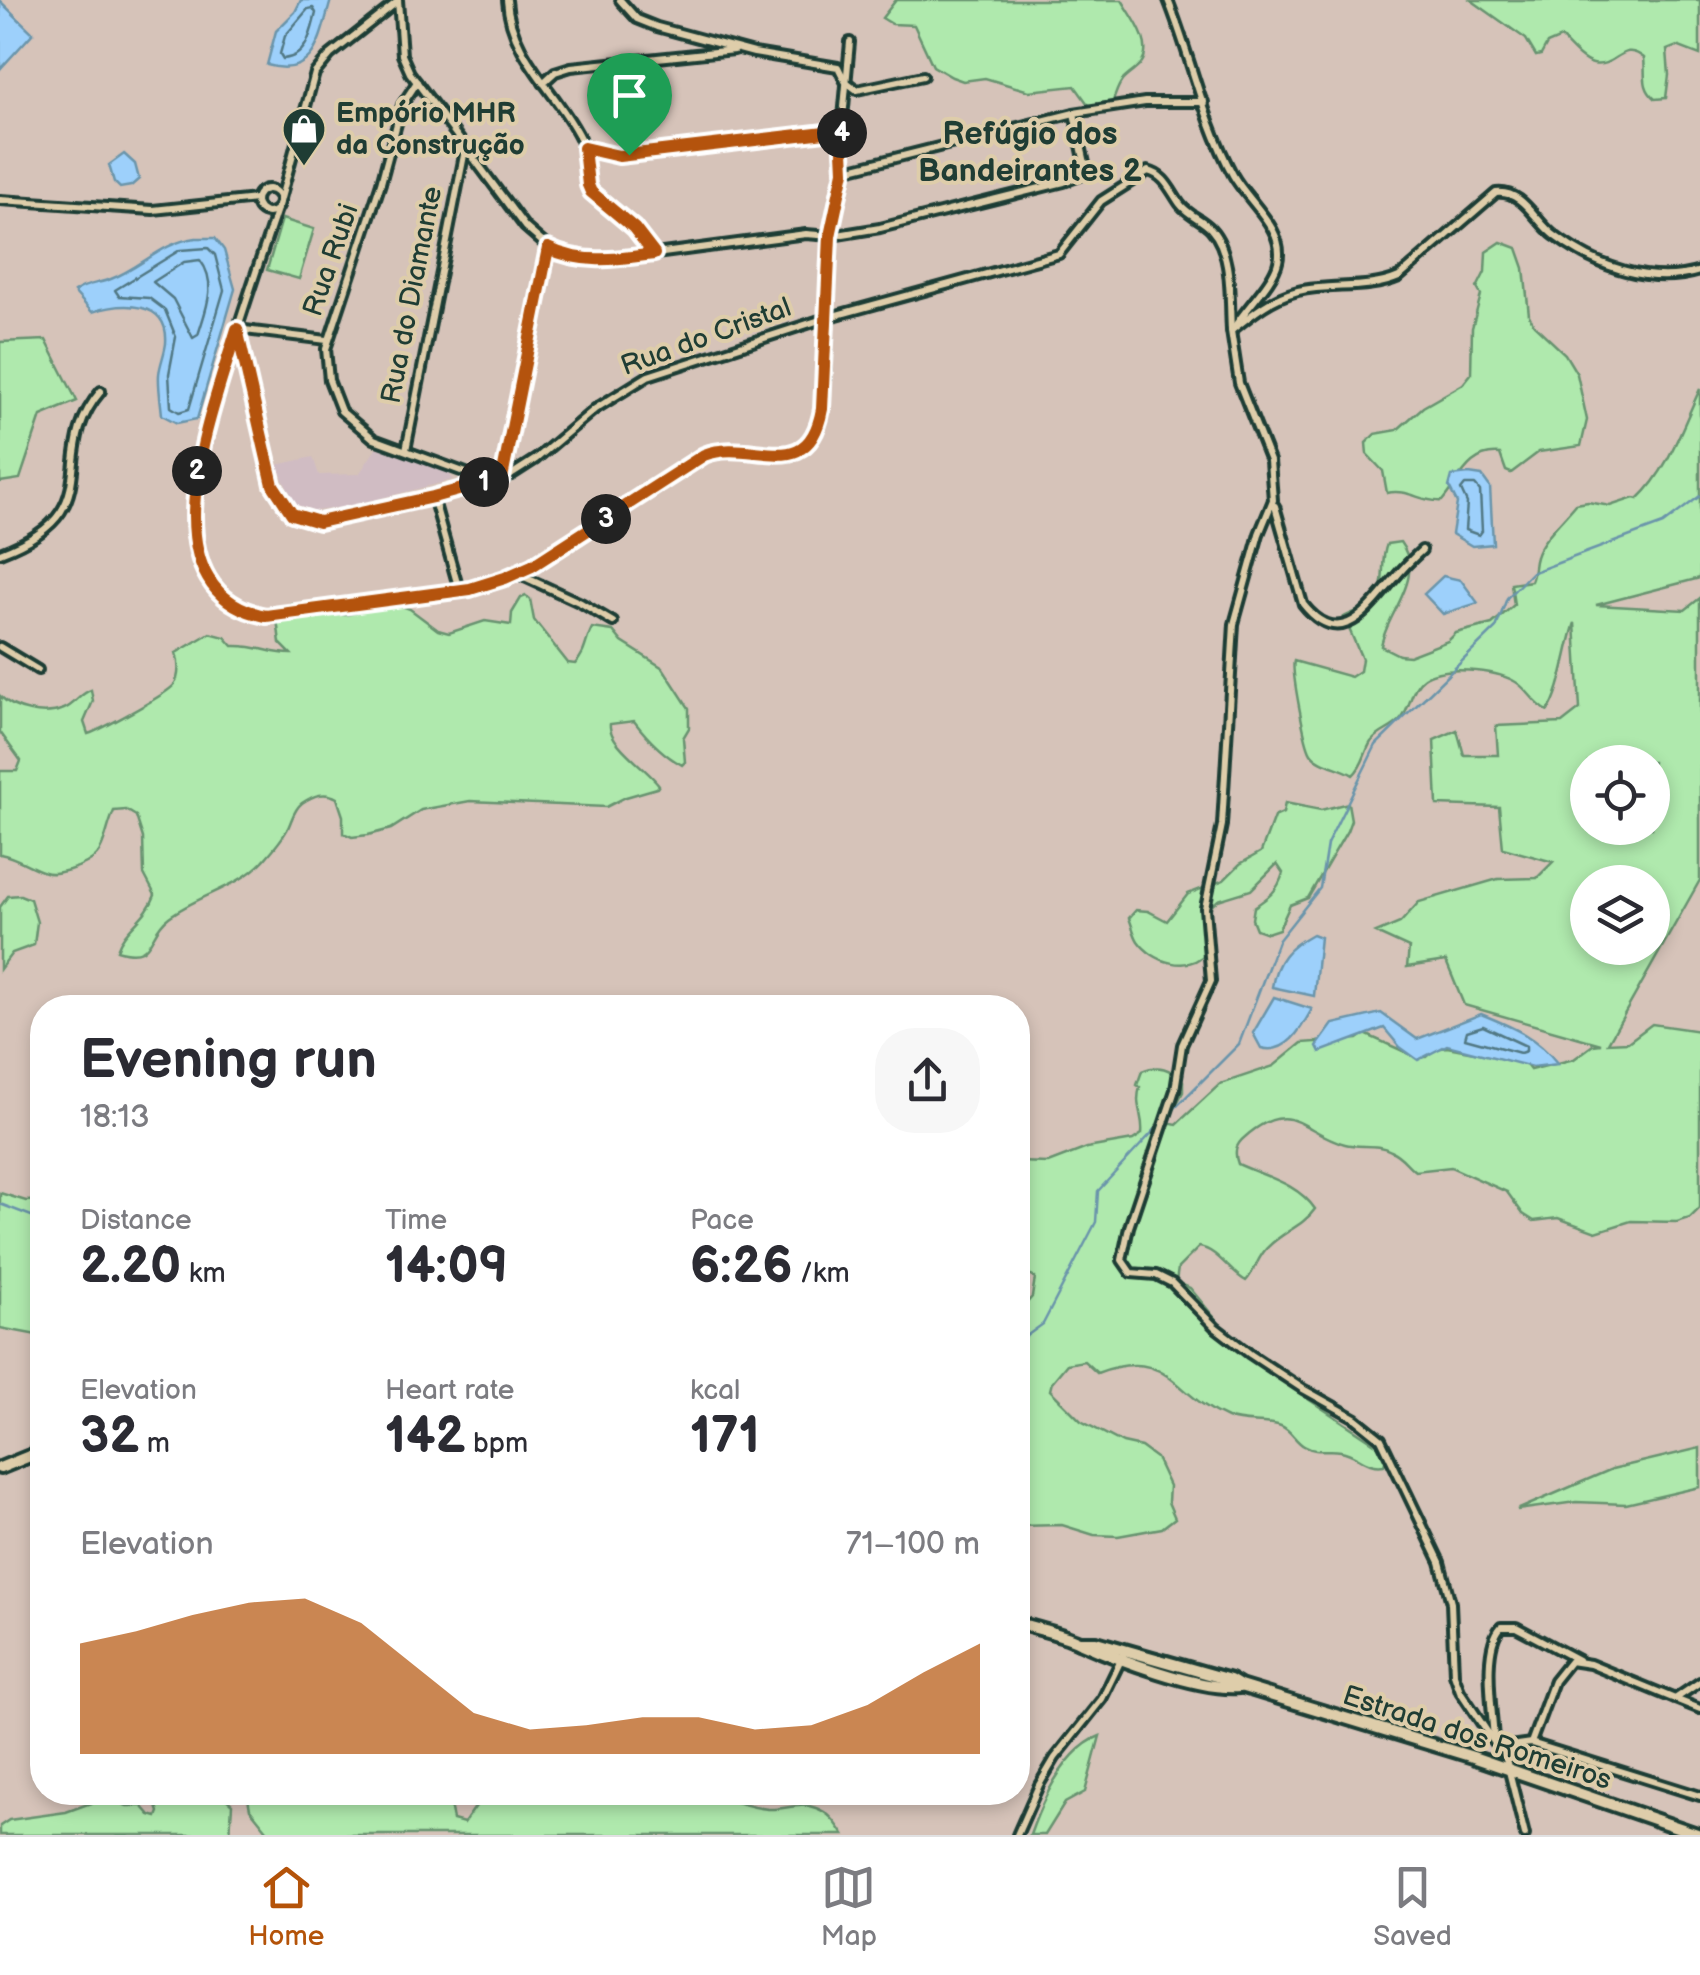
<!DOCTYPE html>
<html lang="en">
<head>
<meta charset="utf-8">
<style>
	:root { --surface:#fff; --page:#f7f7f7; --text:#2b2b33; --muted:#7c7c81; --line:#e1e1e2; --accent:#b45309 }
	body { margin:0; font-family:"Balsamiq Sans",sans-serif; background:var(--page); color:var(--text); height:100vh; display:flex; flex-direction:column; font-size:38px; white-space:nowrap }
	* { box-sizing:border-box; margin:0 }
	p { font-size:32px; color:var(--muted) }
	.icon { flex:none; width:55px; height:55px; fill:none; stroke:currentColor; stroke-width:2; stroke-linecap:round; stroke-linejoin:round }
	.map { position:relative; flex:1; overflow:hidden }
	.drawer { position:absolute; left:30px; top:995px; width:1000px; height:810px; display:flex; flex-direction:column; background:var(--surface); border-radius:40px; box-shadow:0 5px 15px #0003 }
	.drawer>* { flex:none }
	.fabs { position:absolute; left:1570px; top:745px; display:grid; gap:20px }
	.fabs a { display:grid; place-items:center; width:100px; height:100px; border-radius:50%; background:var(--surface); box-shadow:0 5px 15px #0003; font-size:50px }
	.pin { position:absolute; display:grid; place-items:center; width:85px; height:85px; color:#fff; margin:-102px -42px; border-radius:50% 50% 50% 0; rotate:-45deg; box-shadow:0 0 10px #0007 }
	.pin .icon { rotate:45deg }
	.km { position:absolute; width:50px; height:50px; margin:-25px; border-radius:50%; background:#222; color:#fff; font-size:28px; line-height:50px; text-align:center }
	.round { display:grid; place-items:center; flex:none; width:105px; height:105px; border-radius:40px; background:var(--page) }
	.overview { display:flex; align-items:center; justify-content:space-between; height:170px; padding:0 50px }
	h1 { font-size:55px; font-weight:600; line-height:75px }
	.figures { display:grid; grid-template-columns:repeat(3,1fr); gap:15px; height:170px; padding:10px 50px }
	.figures div { display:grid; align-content:center }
	.figures b { font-size:50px; font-weight:600 }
	.figures small { font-size:28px; font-weight:400 }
	.figures p { font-size:28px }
	.chart { height:280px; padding:20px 50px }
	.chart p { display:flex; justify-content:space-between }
	.chart svg { width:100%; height:180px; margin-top:10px; fill:var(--accent); opacity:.7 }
	.tab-bar { display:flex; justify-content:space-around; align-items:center; height:140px; border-top:2px solid var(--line); background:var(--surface); font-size:28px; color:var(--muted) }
	.tab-bar a { display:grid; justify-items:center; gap:5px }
	.tab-bar .on { color:var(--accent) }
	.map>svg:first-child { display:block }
	.built { fill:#d0bcc3 }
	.green { fill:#afe9ad; stroke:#679370; stroke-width:2.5; fill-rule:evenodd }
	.water { fill:#9dd0fb; stroke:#6b95ab; stroke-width:2.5 }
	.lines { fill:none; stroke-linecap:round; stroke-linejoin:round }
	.shore { stroke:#517884; stroke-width:2.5 }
	.stream { stroke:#6b95ab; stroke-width:2.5 }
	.minor-casing { stroke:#1f3d34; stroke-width:14 }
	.primary-casing { stroke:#1f3d34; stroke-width:18 }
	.minor { stroke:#decdaa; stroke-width:6 }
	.primary { stroke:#decdaa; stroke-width:10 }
	.route-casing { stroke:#fff; stroke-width:20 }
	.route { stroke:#b45309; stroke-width:12 }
	.labels { text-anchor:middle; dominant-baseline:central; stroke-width:8; stroke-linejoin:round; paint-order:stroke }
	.poi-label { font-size:28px; font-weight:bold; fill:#1f3d34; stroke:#decdaa; text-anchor:start }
	.street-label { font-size:28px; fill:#1f3d34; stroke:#decdaa }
	.quarter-label { font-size:32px; font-weight:bold; fill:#1f3d34; stroke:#decdaa }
</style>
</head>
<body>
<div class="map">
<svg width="1700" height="1835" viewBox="0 0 1700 1835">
	<rect width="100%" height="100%" fill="#d6c3b9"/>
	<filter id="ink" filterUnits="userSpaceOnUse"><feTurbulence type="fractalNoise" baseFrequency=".01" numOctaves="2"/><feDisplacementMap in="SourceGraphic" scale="20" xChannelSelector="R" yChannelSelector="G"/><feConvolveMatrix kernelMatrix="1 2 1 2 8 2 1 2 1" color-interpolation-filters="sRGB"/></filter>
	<g filter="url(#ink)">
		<path class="built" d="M377,447l73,26 2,7 -105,27 -33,4 -20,-7 -17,-39 36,-8 6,18 40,-1z"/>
		<g class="green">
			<path d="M896,0h226c10,17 34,46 18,65 -5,6 -13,10 -18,16 -9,12 -6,25 -20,32l-12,-6 -15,-21 -46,5 -44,-13 -22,3 -11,-4 -19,-11 -19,-41 -22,-1 -10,-6z"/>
			<path d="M1471,0h229v55l-23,-9 -10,4 2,25 -3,23 -11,1c-14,-12 -9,-24 -11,-41 -22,-19 -29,11 -51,6 -11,-2 -24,-18 -32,-26l-14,6 -6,11 -5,1 -10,-17z"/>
			<path d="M282,219l32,10 -15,50 -32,-9z"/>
			<path d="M1501,242l16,6 7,20 5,47 5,10 31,29 12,20 10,46 -6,26 -42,6 -28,21 -5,-2 -6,-17c-32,-3 -40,26 -58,47 -20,2 -34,-13 -55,-8l-4,-22 -16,-17 -1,-11 9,-9 22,-4 26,-23 40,-23 8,-10 1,-46 9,-33 -4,-7 8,-16 1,-20z"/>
			<path d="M46,340l31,61 -36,15 -21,63 -20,3v-140z"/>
			<path d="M1700,389v189l-104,27 89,5 15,-12v282l-92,163 20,-1 24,-18 48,7v177l-10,10 -13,4 -46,-1 -35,11 -38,-14 -24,3 -11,-7 -16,-22 -56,-25 -36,4c-8,-6 -14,-16 -24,-20 -14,-8 -31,-3 -46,-7 -43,-12 -54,-47 -100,-7 -10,8 -11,16 -7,27 28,13 59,19 77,45 -11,16 -32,23 -46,37 -11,9 -13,24 -23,35 -17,-9 -28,-31 -47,-34l-21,21 -2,14 14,6 48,58 64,49 77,51 9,8 -4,11c-18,3 -26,-11 -43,-14 -14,-3 -23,3 -37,-5 -9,-5 -13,-16 -23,-20 -18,-6 -36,-1 -54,-8 -56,-24 -58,-72 -130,-45l-13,-12 -17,3 -15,18 -2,8 31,31 42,22 18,4 15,11 13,28 -1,16 7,16 -13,10 -44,8 -24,-1 -32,-10 -44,1v-213l14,-16 3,-19 -11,-6 -6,6v-116l30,1 39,-15 46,-8 9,-6c2,-20 -8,-27 -2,-47l-3,-2 5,-14c17,-7 28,-3 41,10v11l-16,30 10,2 43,-40 54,-18 28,-23 56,-4 7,-5 49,22 12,1 9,-8 12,-2 76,14 7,9 44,-11 19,-14 8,-1 -137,-39 -18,-44 -39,6 2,-19 -33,-15 24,-10 19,-21 79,-23 39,-1 16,-16 -50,-14 -4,-41 -62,-2 -3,-65 23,-10 7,25h34l-2,-29 66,-3 18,-14 -5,-86c-8,22 -14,71 -27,88 -15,-7 -20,-23 -34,-30 -19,-11 -72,-16 -90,-3 -13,9 -13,28 -22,40 -8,11 -23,13 -31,24 -7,11 -7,23 -18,33 -12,-8 -34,-10 -42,-22 -6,-9 -20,-83 -17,-92l57,16 9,-6 2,-12 -18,-42c10,-6 23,-8 30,-16 14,-16 5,-38 13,-57l13,-2c27,36 -13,69 -19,104l18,9 10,1 39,-15 8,-8 36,-9 22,-19 -3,-21 20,-3c4,-9 2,-15 5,-24 5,-18 28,-38 40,-53l12,-2 22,4 24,-8 4,1c30,-28 45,-74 62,-110zM1588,762h64v66h-64zM1588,882h64v66h-64z"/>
			<path d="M526,596l4,3 4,21 34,43 7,1c11,-11 10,-23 17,-36l21,3 9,11 41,26 26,40v20l-6,10 2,24 -3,3c-19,-10 -35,-27 -48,-44l-24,3c-3,19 39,46 49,61l-2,3 -31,9 -20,10 -136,-6 -49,9 -30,19 -23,6 -16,2 -9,-4v-17l-6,-18c-12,-7 -23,-3 -35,5 -9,7 -10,18 -15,27 -6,11 -16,22 -24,31 -25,27 -65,34 -94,56 -23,17 -13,45 -52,33 7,-22 30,-32 38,-55l-11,-21 -1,-36 -7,-22 -10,-6 -12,1c-14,33 -5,47 -45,59 -8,2 -17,5 -24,2 -16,-5 -28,-15 -45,-18v-83h17l4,-10 -21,-29v-36c15,15 44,21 64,13 11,-4 15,-15 27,-19l2,11 -9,21 4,12c13,-4 79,-40 86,-49 6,-9 5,-23 2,-32l34,-20 15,4 8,9c25,-1 38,8 58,8l-11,-11 -3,-24 10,-7 4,-8 54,11 49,-12 16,6 28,21 11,3 36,-12 26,4 1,-12 9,-15z"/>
			<path d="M1285,803l36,7 27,-7 3,17 -4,11 -39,67 -18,7 -11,24 -12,4 -11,-4 -4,-10 2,-12c15,-10 24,-16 29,-34l-6,-9 -26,26 -33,10 -9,8 -4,11 2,33c-19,22 -54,10 -69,-11 -4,-6 -6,-16 -9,-23l7,-8 12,1 19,10 21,-27 36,-14 16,-16 21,-12 13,-35 9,-4z"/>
			<path d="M20,895l10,4 7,23 -3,23 -22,8 -12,16v-62l8,-11z"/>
			<path d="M0,1193l26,8 16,-1v136l-42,-8z"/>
			<path d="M1700,1448v39l-74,17 -50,-2 -59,8 95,-41z"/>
			<path d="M1100,1736l-15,56 -20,11 -20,32h-15c12,-34 34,-85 70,-99z"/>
			<path d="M152,1793h68l12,11 -2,31h-230v-9l9,-6 57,-8 41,-15 20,9h15l8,9 7,2 2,-5z"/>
			<path d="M662,1793l13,4c35,-11 57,9 93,12 15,1 33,-7 48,-1 14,5 20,15 28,27h-573l-21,-26 -3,-16h201l5,27 11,3 21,-30z"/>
		</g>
		<g class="water">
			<path d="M301,0h30c-11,37 -15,79 -64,65l9,-34 19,-19z"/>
			<path d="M0,1l33,32 -33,36z"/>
			<path d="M124,154l11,10 4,15 -8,7 -11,2 -6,-6 -5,-17z"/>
			<path d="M196,238h19l9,12 11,39 -38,130 -20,4 -15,-8c-1,-13 -4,-28 -3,-41 1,-10 6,-21 7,-31 3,-44 -46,-40 -74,-31l-18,-20c12,-9 24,-8 37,-13 30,-11 51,-37 85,-41z"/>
			<path d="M1469,474l13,2 8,11 3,57 -21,2 -20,-12 5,-31 -8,-16 3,-11z"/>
			<path d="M1443,576l18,4 17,23 -35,11 -19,-20z"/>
			<path d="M1312,934l8,3 -6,59 -42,-9c4,-27 16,-40 40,-53z"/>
			<path d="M1274,997l38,12c-11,20 -25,46 -51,39l-8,-15z"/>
			<path d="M1381,1013l36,26 64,-25c32,13 56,23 77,50l-26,3 -85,-22 -29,15 -18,-13 -16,-19 -64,24 -3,-6 16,-22z"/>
		</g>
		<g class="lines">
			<g class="shore">
				<path d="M308,9l5,-1 3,5c-5,20 -9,44 -33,46l-3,-5 5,-18z"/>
				<path d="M208,248l7,7 9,35 -35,119 -10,3 -8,-5 -2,-33 7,-37 -11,-27 -16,-12 -30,-2 -4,-6 65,-40z"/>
				<path d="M200,260c18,23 6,49 -2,75l-5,3 -20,-39 -20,-17 31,-20z"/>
				<path d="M1465,485h10l5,6 2,40 -3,4 -14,-5 2,-27 -6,-13z"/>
				<path d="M1483,1026l43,20v5l-6,2 -55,-15 2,-7z"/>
			</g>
			<g class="stream">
				<path d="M1169,1114l70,-70 39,-103 42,-53 7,-44 49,-99 120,-117 11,-30 24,-25 132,-49 37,-28"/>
				<path d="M0,1204l42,16"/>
				<path d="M1018,1342l25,-18 53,-102 2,-31 62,-67"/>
			</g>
			<defs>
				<g id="minor">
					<path d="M398,0l4,55 8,18 115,154 23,20 27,11 35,2 196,-26 25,2 49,-8 184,-46 16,-6 6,-8 -12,-55"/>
					<path d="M507,0c3,56 50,91 73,138 9,17 2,37 11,54l44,37 19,25"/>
					<path d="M620,0l17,19 20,8 97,26 84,14 7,14 12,9 66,-14"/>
					<path d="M1168,0c23,57 35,120 65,175 14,26 53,54 45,87 -4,19 -32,46 -43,64"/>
					<path d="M417,82l-15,23 -21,78 -55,166 3,31 12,31 33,28 114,42"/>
					<path d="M543,83l12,-11 16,-5 163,-17"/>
					<path d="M584,148l35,9 223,-28"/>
					<path d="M843,171l231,-58 71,-11h59"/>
					<circle cx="268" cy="201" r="12"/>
					<path d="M0,200l153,10 103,-11"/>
					<path d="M280,202l35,-129 15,-18 67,-53"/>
					<path d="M277,209c-18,54 -36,107 -53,162 -22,73 -73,223 42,245l204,-27 35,-11 27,-12 172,-111 31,-6 53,6 15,-7 15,-22 6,-29 7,-161 12,-65 -1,-42 8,-87"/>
					<path d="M327,340l-90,-11 36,156 18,29 28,8 114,-25 78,-22 25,-16 59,-50 53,-33 178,-58 233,-64 42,-53 47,-30c17,4 22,19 32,33 8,11 22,15 31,25 22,24 18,70 20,101"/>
					<path d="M406,450l59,-300"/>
					<path d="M502,476l46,-229"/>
					<path d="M433,497l26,93"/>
					<path d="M1275,506l28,98c38,48 65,5 91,-25 9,-11 18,-20 28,-29"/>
					<path d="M0,553c113,-43 45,-97 101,-162"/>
					<path d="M518,574l63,29 32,19"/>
					<path d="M0,647l38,23"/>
					<path d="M1675,1699l25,10"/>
					<path d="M1494,1741c-1,-29 -13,-92 7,-114h15l62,33"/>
					<path d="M1531,1743l23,-62 16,-20 20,3 85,35 25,-17"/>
					<path d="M1503,1747l-9,-5 -34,-51 -6,-17 -3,-71 -11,-41 -59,-123 -26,-21 -52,-29 -53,-35 -35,-27 -43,-44 -16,-8 -25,-2 -9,-13 7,-33 46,-137 7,-45 29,-64 -6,-73 17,-83 12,-201 25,-90 14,-34 -3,-39 -31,-78 -8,-52c21,-17 40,-33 67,-40 34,-8 69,0 101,-14l97,-84c28,-3 39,29 59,43 41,31 96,50 145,35"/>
					<path d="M1503,1747l28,-4 169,53"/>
					<path d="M1503,1747l22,88"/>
					<path d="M1017,1835l22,-50 16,-27 47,-59 21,-43"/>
				</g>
				<g id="primary">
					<path d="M0,1468l42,-17"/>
					<path d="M1018,1623c19,6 42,10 61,19 36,16 121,49 160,45"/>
					<path d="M1079,1642h17l134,38 10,6 233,71 227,78"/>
				</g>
			</defs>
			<use href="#minor" class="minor-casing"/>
			<use href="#primary" class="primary-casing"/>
			<use href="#minor" class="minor"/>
			<use href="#primary" class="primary"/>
		</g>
	</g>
	<g class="lines" filter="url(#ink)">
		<defs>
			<path id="route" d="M842,130l2,41 -14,65 -8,173c-14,77 -70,27 -118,46l-172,111 -27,12 -35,11 -204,27c-127,-25 -52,-209 -29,-287l36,156 19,29 27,8 114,-25 69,-19 46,-230c34,17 70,11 106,6l-20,-26 -43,-36 -3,-7 -4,-37 35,8z"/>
		</defs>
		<use href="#route" class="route-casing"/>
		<use href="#route" class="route"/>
	</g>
	<defs>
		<symbol id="shop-pin" viewBox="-11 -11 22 30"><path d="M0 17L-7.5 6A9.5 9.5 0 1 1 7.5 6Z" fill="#1f3d34" stroke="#decdaa"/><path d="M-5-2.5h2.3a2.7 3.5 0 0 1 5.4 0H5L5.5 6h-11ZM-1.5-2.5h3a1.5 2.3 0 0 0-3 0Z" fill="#fff"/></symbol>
	</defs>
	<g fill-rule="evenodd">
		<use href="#shop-pin" x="279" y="104" width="50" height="68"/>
	</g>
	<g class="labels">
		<g class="poi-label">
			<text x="336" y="113">Empório MHR<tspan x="336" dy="32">da Construção</tspan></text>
		</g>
		<g class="street-label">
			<text transform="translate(331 260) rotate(-71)">Rua Rubi</text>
			<text transform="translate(412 295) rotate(-79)">Rua do Diamante</text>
			<text transform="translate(706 337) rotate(-20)">Rua do Cristal</text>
			<text transform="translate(1477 1738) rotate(18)">Estrada dos Romeiros</text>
		</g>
		<g class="quarter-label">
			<text x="1030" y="134">Refúgio dos<tspan x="1030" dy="37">Bandeirantes 2</tspan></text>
		</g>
	</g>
</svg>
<div class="fabs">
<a><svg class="icon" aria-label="locate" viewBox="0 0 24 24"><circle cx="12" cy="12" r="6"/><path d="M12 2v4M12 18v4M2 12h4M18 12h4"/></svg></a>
<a><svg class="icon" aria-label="layers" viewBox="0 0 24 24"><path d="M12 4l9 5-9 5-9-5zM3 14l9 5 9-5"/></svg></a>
</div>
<div class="pin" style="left:629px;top:155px;background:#1e9e55"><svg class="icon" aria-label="arrive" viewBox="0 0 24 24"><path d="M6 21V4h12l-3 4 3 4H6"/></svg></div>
<b class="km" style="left:484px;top:482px">1</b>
<b class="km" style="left:197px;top:471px">2</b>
<b class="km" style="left:606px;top:519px">3</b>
<b class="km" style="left:842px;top:133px">4</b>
<section class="drawer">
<div class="overview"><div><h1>Evening run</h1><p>18:13</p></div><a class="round"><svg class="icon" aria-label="share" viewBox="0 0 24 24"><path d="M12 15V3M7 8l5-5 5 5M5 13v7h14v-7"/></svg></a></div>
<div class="figures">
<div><p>Distance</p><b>2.20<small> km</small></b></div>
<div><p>Time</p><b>14:09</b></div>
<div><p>Pace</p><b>6:26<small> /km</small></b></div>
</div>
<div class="figures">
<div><p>Elevation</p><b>32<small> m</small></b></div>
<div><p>Heart rate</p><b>142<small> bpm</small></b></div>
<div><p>kcal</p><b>171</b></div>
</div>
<div class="chart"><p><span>Elevation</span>71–100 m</p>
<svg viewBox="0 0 160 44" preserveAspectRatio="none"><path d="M0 44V17L10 14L20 10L30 7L40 6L50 12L60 23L70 34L80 38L90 37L100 35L110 35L120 38L130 37L140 32L150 24L160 17V44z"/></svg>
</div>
</section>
</div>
<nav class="tab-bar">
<a class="on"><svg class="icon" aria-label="home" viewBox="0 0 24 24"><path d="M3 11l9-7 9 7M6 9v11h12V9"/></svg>Home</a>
<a><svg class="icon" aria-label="map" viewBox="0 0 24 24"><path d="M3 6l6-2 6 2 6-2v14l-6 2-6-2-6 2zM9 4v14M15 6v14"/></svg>Map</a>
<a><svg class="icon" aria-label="saved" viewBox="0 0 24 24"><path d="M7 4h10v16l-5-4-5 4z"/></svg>Saved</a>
</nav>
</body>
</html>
